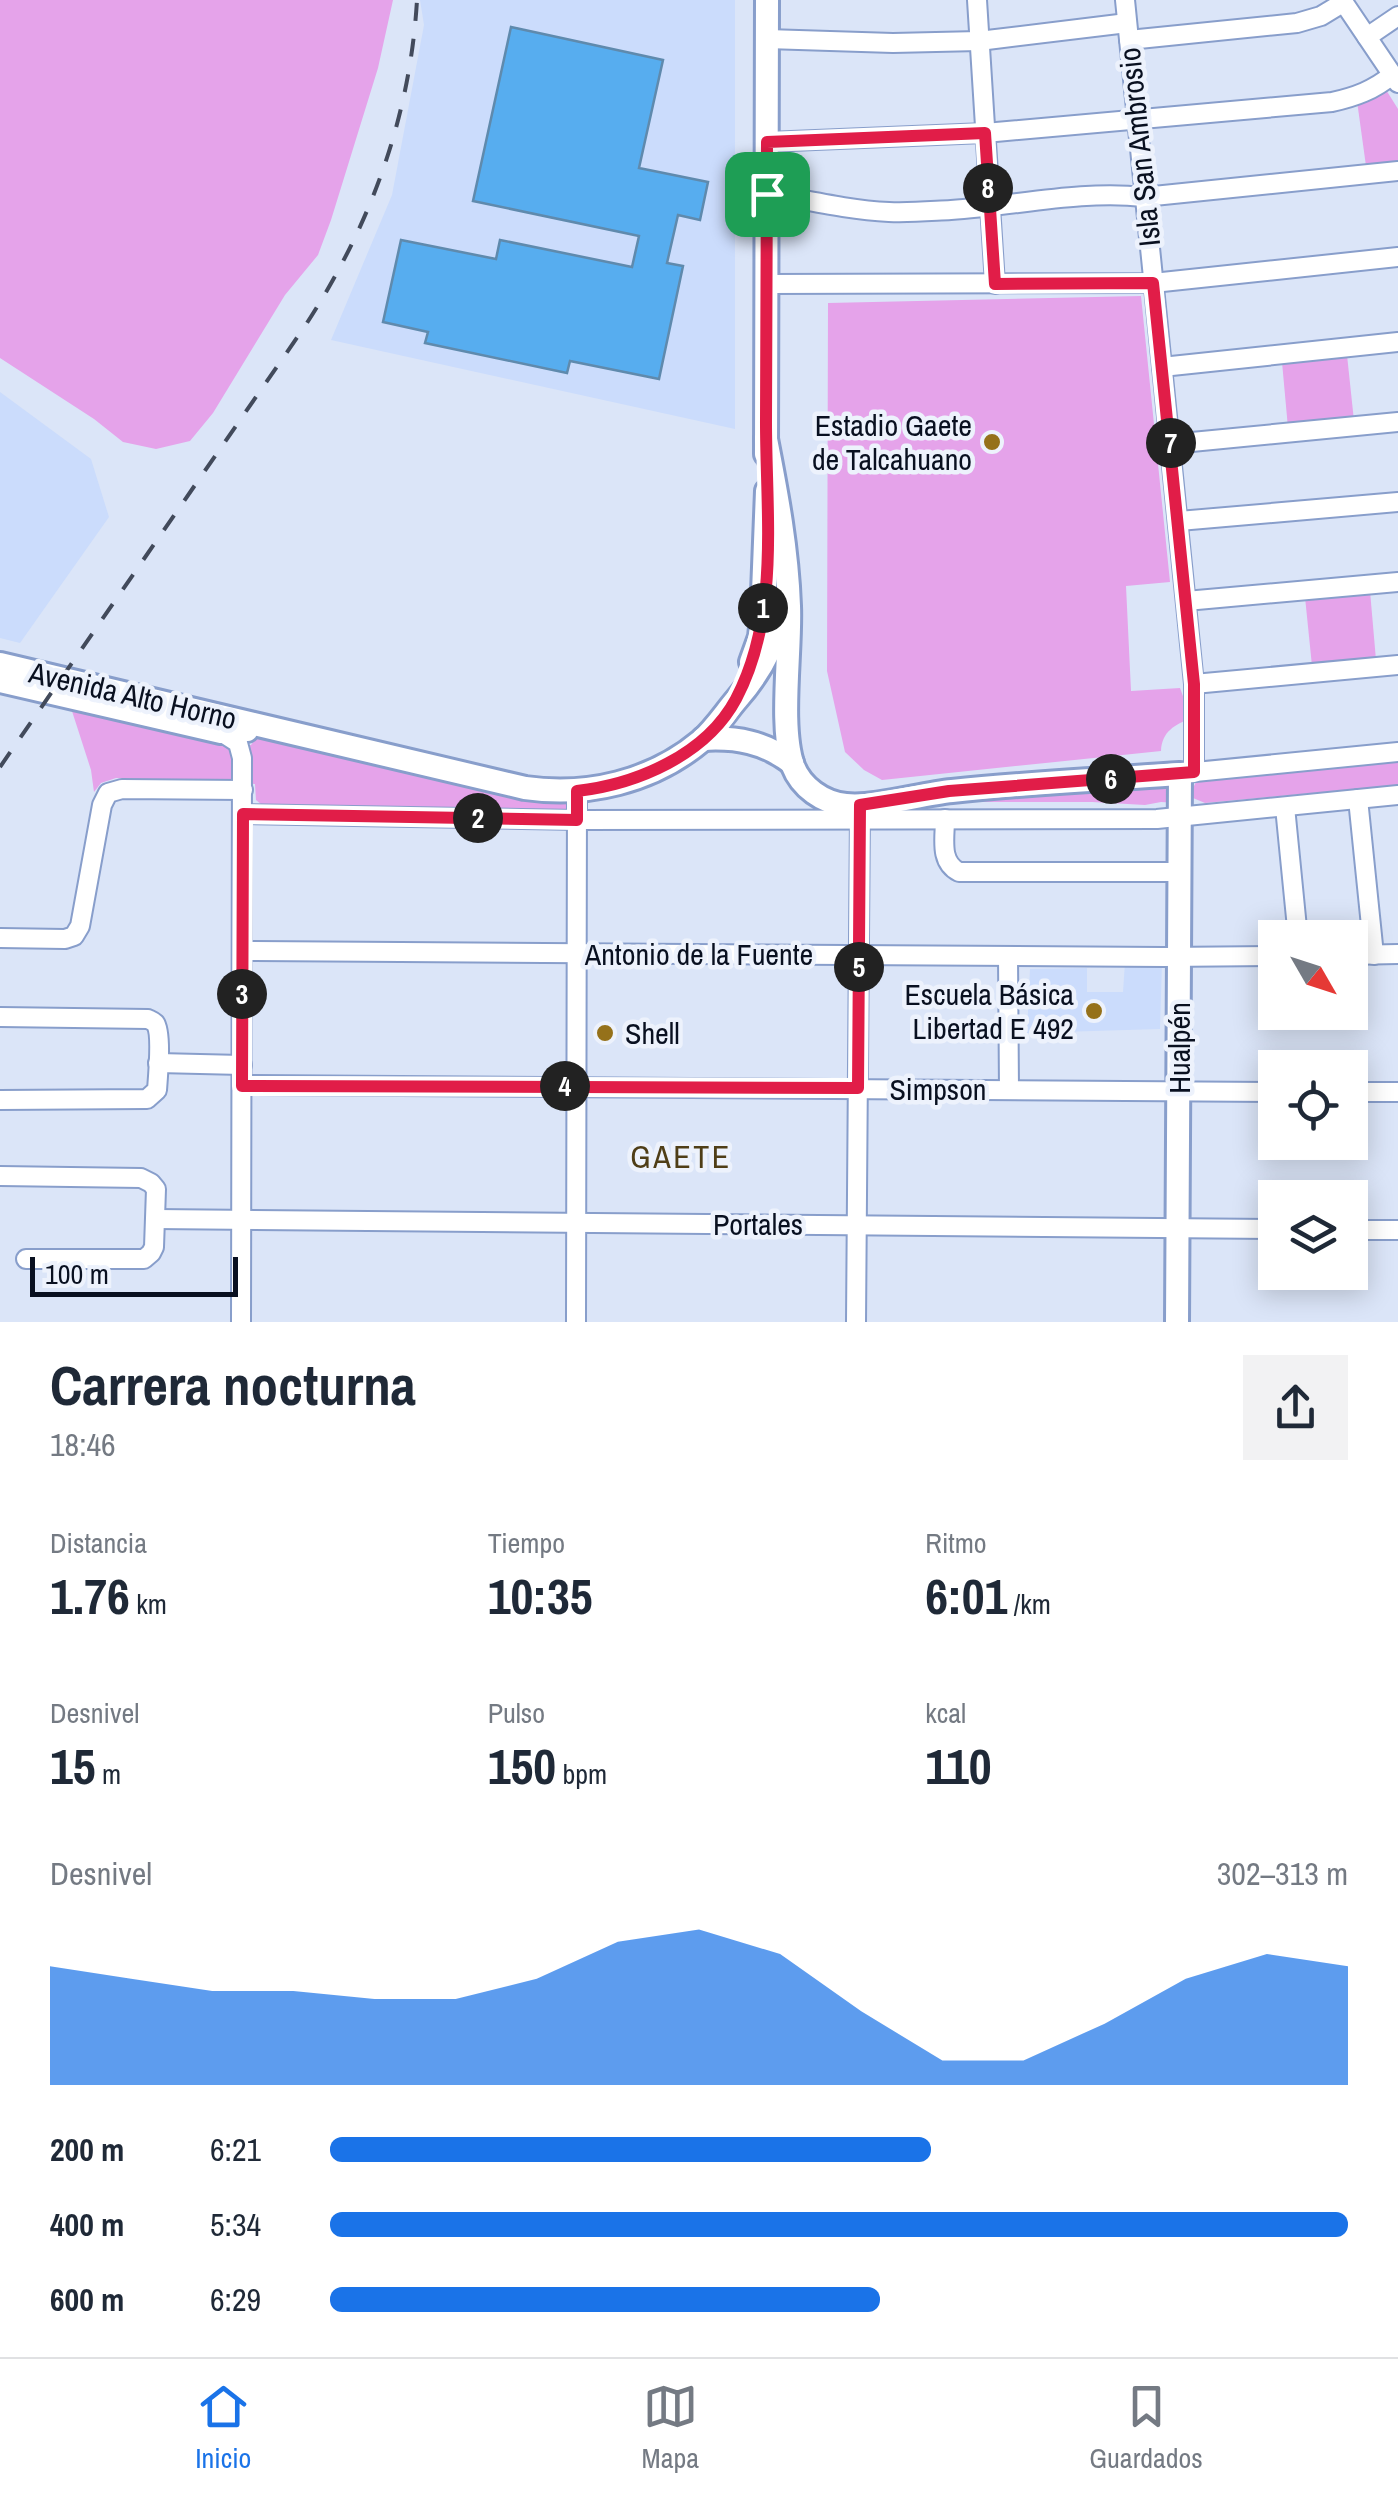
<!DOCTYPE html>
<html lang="es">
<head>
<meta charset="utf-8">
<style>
	:root { --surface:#fff; --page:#f2f2f3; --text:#1f2937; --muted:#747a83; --line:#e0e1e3; --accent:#1a73e8 }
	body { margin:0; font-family:"Archivo Narrow",sans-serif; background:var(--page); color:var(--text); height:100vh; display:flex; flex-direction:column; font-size:38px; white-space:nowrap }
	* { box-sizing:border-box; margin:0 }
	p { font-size:32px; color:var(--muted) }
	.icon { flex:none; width:55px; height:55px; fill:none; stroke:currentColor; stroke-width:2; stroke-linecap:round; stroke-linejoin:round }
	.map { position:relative; height:1322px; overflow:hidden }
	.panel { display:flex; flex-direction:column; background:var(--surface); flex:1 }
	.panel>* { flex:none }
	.needle { width:65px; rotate:129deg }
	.fabs { position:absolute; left:1258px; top:920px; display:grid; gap:20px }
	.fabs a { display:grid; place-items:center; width:110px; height:110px; border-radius:0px; background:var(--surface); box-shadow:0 5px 25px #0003; font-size:50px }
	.scale { position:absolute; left:30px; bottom:25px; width:208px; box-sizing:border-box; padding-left:10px; border:5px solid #091020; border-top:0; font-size:28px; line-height:35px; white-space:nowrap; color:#091020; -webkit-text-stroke:8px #edf2fc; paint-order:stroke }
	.pin { position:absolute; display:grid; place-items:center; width:85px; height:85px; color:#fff; margin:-42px; border-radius:20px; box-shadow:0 5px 15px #0006 }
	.km { position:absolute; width:50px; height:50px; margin:-25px; border-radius:50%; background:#222; color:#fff; font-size:28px; line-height:50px; text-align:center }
	.round { display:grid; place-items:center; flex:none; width:105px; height:105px; border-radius:0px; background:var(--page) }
	.overview { display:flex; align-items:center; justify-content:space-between; height:170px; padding:0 50px }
	h1 { font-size:55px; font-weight:700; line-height:75px }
	.figures { display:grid; grid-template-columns:repeat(3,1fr); gap:15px; height:170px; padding:10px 50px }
	.figures div { display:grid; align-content:center }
	.figures b { font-size:50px; font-weight:700 }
	.figures small { font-size:28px; font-weight:400 }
	.figures p { font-size:28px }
	.chart { height:280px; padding:20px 50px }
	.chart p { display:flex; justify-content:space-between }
	.chart svg { width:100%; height:180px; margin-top:10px; fill:var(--accent); opacity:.7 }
	ul { padding:0 50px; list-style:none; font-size:32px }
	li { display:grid; grid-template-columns:160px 120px 1fr; align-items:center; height:75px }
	li i { height:25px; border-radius:12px; background:var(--accent) }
	.menu { display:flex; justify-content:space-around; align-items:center; height:140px; border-top:2px solid var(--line); background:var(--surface); font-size:28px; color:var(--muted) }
	.menu a { display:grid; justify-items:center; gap:5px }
	.menu .on { color:var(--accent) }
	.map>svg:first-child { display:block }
	.built { fill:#cbdcfc }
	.green { fill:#e5a3ea }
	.building { fill:#57adef; stroke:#5f8aad; stroke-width:2.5 }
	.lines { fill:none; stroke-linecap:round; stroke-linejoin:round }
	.minor-casing { stroke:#889ecb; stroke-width:22 }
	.major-casing { stroke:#889ecb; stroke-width:28 }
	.minor { stroke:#fff; stroke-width:18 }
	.major { stroke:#fff; stroke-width:22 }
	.rail { stroke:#424a5b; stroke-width:4; stroke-dasharray:18 18; stroke-linecap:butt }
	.route-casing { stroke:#fff; stroke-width:20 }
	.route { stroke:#e11d48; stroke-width:12 }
	.poi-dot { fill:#95711a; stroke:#edf2fc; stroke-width:4 }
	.labels { text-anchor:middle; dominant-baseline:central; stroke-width:9; stroke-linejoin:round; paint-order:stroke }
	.street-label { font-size:30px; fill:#091020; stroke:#edf2fc }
	.poi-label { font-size:30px; fill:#091020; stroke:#edf2fc; text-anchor:end }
	.neighbourhood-label { font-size:32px; letter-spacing:2.5px; fill:#4f3e17; stroke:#edf2fc }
</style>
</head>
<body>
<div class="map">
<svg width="1398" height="1322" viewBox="0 0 1398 1322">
	<rect width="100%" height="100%" fill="#dbe5f8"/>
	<g class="built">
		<path d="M420,0h315v429l-404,-89 61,-145 32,-170z"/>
		<path d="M0,392l91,67 18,58 -89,126 -20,-5z"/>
		<path d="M1125,962h37l-2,67 -133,4 3,-64 57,-1v24h36z"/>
	</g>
	<g class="green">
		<path d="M0,0h393l-15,68 -47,152 -13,35 -33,40 -72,118 -23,28 -34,8 -33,-7 -29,-23 -94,-61z"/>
		<path d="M1383,85l15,24v53l-32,4 -9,-65z"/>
		<path d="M1141,296l29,286 -44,4 5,105 49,-3 11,30c-16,7 -29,13 -30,33l-279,29 -18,-10 -19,-18 -18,-81 1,-368z"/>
		<path d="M1347,355l7,66 -66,7 -6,-66z"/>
		<path d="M1370,591l6,69 -64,6 -7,-69z"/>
		<path d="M71,708l162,38 18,-1 5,-7 11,-3 299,65v11l-304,-6 -6,-5 -1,-16 -139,-6 -15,5 -7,9 -3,-22z"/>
		<path d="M1398,756v29l-193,18 -12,-5 -1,-8 6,-12z"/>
		<path d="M1149,783l21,7 9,13 -18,-1 -16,3 -53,-3h-165z"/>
	</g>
	<path class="building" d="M511,27l152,33 -24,108 69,14 -8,38 -22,-5 -11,48 16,3 -24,113 -89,-18 -3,12 -142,-30 3,-11 -45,-10 18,-82 95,19 4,-19 132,27 7,-31 -166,-35z"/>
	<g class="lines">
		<defs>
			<g id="minor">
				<path d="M977,0l18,284"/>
				<path d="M1125,0l69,684v88"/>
				<path d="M1342,0l56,83"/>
				<path d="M1367,37l31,-21"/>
				<path d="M767,39l126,4 86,-2 148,-18"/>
				<path d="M1129,40l168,-17 24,-7 23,-14"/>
				<path d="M767,142l218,-9 347,-31c23,-5 42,-12 60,-27"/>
				<path d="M767,193c40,7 81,17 122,19 21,1 42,-1 62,-2 65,-4 129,-20 193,-13l254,-26"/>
				<path d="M767,284l386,-1 245,-26"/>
				<path d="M1162,367l236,-25"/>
				<path d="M1171,444l227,-22"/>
				<path d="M1179,521l219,-19"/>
				<path d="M1186,601l212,-19"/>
				<path d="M1194,684l204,-19"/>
				<path d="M221,732l17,11 4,15 -1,564"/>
				<path d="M1185,773l213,-21"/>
				<path d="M1358,799l16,156"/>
				<path d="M1285,807l13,131"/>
				<path d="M243,814l334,6 580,-1 241,-24"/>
				<path d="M945,819c0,19 -6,43 14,53h221"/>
				<path d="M0,938l65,1 9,-3 6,-10 22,-121 6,-12 14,-4 121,1"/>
				<path d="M242,951l922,6 111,-1"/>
				<path d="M1350,955l48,-1"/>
				<path d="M1008,956l1,134"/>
				<path d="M0,1017l148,2c2,1 5,2 7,4 7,9 3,54 2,67l-10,9 -147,1"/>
				<path d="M158,1063l84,2"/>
				<path d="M242,1085l1033,7"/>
				<path d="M1350,1092h48"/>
				<path d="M0,1176l141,2 10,5 5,6 -2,58 -3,6 -7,6h-118"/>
				<path d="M156,1219l1119,10"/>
				<path d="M1350,1230h48"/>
				<path d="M576,1322l1,-531"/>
				<path d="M856,1322l4,-512"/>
			</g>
			<g id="major">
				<path d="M766,439c11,56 21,110 23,167 2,44 -10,120 4,160 8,21 30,37 53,39 30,3 74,-11 106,-14 76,-8 152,-12 228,-17l-3,548"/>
				<path d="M766,454l1,-454"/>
				<path d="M751,662l9,-25 2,-19 5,-127"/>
				<path d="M0,664l525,124c62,9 127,-6 176,-47 14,-12 24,-28 36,-42 21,-24 36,-50 44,-81"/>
				<path d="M0,681l221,51 26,-2"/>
				<path d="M703,739c34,-2 61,3 89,24"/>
			</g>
		</defs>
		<use href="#minor" class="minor-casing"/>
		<use href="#major" class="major-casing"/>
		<use href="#minor" class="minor"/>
		<use href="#major" class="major"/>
		<path class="rail" d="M0,767l303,-438c66,-100 107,-209 114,-329"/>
	</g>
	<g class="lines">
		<defs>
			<path id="route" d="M985,133l10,151 158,-1 41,401v88l-245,19 -89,14 -2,283 -616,-2 1,-272 334,6v-29c60,-7 129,-36 159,-92 44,-83 30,-185 30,-276 0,-94 1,-188 1,-281z"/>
		</defs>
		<use href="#route" class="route-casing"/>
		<use href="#route" class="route"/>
	</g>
	<g class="poi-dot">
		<circle cx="992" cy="442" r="10"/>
		<circle cx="1094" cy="1011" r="10"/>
		<circle cx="605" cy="1033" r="10"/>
	</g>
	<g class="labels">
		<g class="street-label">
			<text transform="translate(1139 147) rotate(-96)">Isla San Ambrosio</text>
			<text transform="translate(133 695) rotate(13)">Avenida Alto Horno</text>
			<text x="699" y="954">Antonio de la Fuente</text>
			<text transform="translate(1179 1048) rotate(-90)">Hualpén</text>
			<text x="938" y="1089">Simpson</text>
			<text x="758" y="1224">Portales</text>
		</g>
		<g class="poi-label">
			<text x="972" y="425">Estadio Gaete<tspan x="972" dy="34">de Talcahuano</tspan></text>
			<text x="1074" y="994">Escuela Básica<tspan x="1074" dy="34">Libertad E 492</tspan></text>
			<text x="625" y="1033" text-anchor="start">Shell</text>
		</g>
		<g class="neighbourhood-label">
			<text x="681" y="1156">GAETE</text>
		</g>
	</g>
</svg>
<div class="fabs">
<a><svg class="needle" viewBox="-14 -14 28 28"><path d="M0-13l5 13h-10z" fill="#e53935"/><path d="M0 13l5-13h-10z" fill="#747a83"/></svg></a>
<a><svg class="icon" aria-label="locate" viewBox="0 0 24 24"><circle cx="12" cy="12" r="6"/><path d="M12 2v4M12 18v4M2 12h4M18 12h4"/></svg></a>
<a><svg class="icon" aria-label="layers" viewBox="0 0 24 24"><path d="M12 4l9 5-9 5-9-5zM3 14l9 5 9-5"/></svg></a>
</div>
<div class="scale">100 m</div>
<div class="pin" style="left:767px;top:194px;background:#1e9e55"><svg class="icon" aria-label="arrive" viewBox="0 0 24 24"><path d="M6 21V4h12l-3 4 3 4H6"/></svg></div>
<b class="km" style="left:763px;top:608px">1</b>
<b class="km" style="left:478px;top:818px">2</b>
<b class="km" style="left:242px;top:994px">3</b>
<b class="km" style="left:565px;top:1086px">4</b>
<b class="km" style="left:859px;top:967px">5</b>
<b class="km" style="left:1111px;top:779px">6</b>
<b class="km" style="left:1171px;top:443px">7</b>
<b class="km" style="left:988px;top:188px">8</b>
</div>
<section class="panel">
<div class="overview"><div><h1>Carrera nocturna</h1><p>18:46</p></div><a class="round"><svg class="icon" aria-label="share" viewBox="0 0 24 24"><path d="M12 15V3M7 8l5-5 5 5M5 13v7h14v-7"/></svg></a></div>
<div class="figures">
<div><p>Distancia</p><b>1.76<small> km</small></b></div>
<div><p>Tiempo</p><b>10:35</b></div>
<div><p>Ritmo</p><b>6:01<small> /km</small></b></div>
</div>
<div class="figures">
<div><p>Desnivel</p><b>15<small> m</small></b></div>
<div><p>Pulso</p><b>150<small> bpm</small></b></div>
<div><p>kcal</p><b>110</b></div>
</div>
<div class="chart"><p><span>Desnivel</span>302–313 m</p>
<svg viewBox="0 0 160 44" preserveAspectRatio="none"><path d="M0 44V15L10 18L20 21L30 21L40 23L50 23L60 18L70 9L80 6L90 12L100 26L110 38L120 38L130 29L140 18L150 12L160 15V44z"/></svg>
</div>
<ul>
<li><b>200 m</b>6:21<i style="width:59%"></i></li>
<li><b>400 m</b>5:34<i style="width:100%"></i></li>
<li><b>600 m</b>6:29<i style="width:54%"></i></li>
</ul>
</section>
<nav class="menu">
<a class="on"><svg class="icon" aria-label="home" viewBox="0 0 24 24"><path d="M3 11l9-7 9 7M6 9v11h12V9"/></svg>Inicio</a>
<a><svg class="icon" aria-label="map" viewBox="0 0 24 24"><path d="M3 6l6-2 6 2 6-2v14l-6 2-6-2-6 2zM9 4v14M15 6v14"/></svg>Mapa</a>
<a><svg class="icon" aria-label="saved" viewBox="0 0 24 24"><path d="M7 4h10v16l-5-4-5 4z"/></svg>Guardados</a>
</nav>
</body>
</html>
